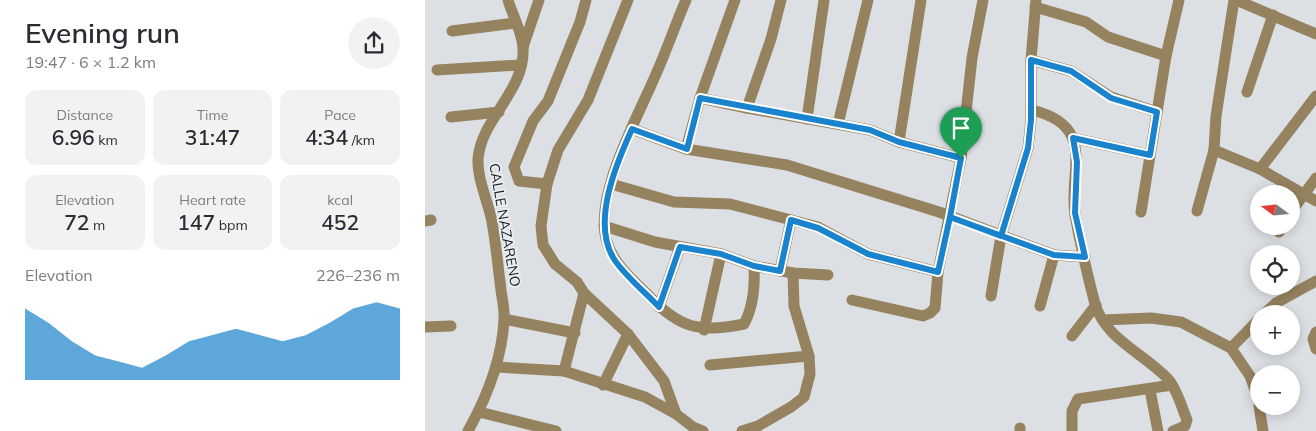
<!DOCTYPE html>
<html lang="en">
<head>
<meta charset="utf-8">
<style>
	:root { --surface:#fff; --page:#f2f2f3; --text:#2b2b33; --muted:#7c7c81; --accent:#1983cd }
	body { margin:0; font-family:Mulish,sans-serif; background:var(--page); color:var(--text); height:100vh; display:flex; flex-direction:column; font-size:19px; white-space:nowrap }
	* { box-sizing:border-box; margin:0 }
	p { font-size:16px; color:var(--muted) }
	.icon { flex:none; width:28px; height:28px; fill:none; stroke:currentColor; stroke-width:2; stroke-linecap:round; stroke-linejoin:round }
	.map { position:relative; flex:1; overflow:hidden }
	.details { display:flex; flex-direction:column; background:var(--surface); width:425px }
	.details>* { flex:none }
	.needle { width:32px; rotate:286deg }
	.tools { position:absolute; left:825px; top:185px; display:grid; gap:10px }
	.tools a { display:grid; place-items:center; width:50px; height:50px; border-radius:50%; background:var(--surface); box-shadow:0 2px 12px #0003; font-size:25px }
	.pin { position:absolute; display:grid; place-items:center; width:42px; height:42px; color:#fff; margin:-51px -21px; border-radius:50% 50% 50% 0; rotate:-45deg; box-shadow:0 0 5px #0007 }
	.pin .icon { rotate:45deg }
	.round { display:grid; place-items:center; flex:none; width:52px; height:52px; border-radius:26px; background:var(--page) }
	.overview { display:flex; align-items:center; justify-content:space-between; height:85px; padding:0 25px }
	h1 { font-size:28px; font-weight:600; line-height:38px }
	.figures { display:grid; grid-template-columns:repeat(3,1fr); gap:8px; height:85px; padding:5px 25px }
	.figures div { display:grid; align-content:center; border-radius:12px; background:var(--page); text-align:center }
	.figures b { font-size:21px; font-weight:600 }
	.figures small { font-size:14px; font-weight:400 }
	.figures p { font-size:14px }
	.chart { height:140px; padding:10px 25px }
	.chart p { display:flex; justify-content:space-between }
	.chart svg { width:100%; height:90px; margin-top:5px; fill:var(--accent); opacity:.7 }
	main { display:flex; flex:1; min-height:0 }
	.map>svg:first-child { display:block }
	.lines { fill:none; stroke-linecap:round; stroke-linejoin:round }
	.minor { stroke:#95825f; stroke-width:11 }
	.route-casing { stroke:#fff; stroke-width:10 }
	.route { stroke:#1983cd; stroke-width:6 }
	.labels { text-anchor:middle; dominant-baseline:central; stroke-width:4; stroke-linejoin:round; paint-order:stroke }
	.street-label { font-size:14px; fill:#191b1c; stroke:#e9edf1 }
</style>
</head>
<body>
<main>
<section class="details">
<div class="overview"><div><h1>Evening run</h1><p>19:47 · 6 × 1.2 km</p></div><a class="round"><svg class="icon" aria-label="share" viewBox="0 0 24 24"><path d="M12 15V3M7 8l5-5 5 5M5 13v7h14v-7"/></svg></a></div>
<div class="figures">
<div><p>Distance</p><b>6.96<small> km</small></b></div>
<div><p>Time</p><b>31:47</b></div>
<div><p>Pace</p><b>4:34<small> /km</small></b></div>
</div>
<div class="figures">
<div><p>Elevation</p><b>72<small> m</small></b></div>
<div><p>Heart rate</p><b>147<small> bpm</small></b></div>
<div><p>kcal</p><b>452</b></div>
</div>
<div class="chart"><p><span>Elevation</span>226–236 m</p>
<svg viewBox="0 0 160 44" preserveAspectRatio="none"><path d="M0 44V9L10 16L20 25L30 32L40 35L50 38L60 32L70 25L80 22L90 19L100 22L110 25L120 22L130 16L140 9L150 6L160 9V44z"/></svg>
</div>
</section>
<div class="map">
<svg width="891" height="431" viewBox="0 0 891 431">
	<rect width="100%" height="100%" fill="#dcdfe4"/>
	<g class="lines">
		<g class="minor">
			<path d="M261,0c-11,25 -19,50 -30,74 -18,43 -61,118 -50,165 6,24 26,40 43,57 31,33 52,37 95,28 10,-18 11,-38 10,-58"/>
			<path d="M809,0l-18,116 -2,34 46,19 56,32"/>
			<path d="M811,0l80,34"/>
			<path d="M610,7l51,15 22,15 58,19"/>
			<path d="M27,31l63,-8"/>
			<path d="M98,47l16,-47"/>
			<path d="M606,60l40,11 40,26 46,15"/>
			<path d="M12,70l83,-5"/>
			<path d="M822,92l26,-77"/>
			<path d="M275,98l47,10 123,22 29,12 62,16"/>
			<path d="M322,108l24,-69 10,-39"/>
			<path d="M607,110c66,16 36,61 43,105 5,28 13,62 20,89 11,36 49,49 73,75 9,10 14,29 19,41l-2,6 -12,5"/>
			<path d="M26,117l48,-5"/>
			<path d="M382,119l17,-119"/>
			<path d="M413,124l30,-124"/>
			<path d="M207,129l54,20 101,16 152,47 115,43 31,2"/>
			<path d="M648,138l77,17"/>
			<path d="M474,142l22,-142"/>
			<path d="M261,149l14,-51 35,-98"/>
			<path d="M835,169l56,-73"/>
			<path d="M122,184l-28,-3 -5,-14 19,-46 15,-20 32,-79 6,-22"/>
			<path d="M186,184l63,18 56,2 61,16 27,7 50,27 70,18"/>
			<path d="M772,211l17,-61"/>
			<path d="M716,212l25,-156 13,-56"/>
			<path d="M866,212l25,-34"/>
			<path d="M0,221l6,-1"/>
			<path d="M179,226l51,16 66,12 33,12 39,7 35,2"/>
			<path d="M854,232l3,-6"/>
			<path d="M355,271l11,-51"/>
			<path d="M159,293l44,41 36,47 12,33"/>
			<path d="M566,296l10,-60 27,-88 3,-28v-60l5,-60"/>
			<path d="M427,300l71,16 7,-3 5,-5 3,-36 23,-114 11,-100 11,-58"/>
			<path d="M615,306l14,-51"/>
			<path d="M234,307l21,-60"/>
			<path d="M839,314l12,-11 40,-22"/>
			<path d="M79,319l71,14"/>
			<path d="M678,320l48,-2 30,4 50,26 19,28 9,25"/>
			<path d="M0,327l26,-1"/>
			<path d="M279,330l17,-76"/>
			<path d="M891,332l-3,7 3,10"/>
			<path d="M647,336l24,-31"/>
			<path d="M806,348l28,-29"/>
			<path d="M285,365l99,-9"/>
			<path d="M72,367l67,4 81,26 31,17 17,13 10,4"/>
			<path d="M139,371l20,-78 -7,-11 -22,-18 -12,-19 -2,-19 6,-42 11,-34 30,-50 40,-100"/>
			<path d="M178,385l25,-51"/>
			<path d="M725,390l8,41"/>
			<path d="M834,406l4,25"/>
			<path d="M54,412l77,19"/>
			<path d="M43,431c19,-34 34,-72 36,-111 1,-10 -2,-21 -3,-30 -3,-23 -5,-46 -9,-68 -4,-21 -15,-43 -14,-63 3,-41 48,-68 45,-112 -1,-15 -11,-33 -15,-47"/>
			<path d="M317,431l16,-5 33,-19 13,-10 6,-23 -1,-18 -15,-50 -1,-33"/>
			<path d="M595,431v-3"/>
			<path d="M647,431v-20l6,-12 94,-14"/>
		</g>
	</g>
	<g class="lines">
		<defs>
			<path id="route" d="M536,158l-62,-16 -29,-12 -170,-32 -13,51 -55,-20c-16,35 -41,94 -18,130 10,16 32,34 45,48l21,-60 41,7 33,12 26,5 11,-51 27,8 50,26 70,18 12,-55 51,19 27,-88 3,-28v-60l40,11 40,27 46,14 -7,43 -77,-17 4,24 -2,51 10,44 -31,-2 -104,-38 11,-59"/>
		</defs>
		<use href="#route" class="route-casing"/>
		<use href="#route" class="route"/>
	</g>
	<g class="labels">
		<g class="street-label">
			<text transform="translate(80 225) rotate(80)">CALLE NAZARENO</text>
		</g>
	</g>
</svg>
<div class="tools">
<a><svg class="needle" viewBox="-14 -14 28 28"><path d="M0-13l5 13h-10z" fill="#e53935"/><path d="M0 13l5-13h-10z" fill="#7c7c81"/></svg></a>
<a><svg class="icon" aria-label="locate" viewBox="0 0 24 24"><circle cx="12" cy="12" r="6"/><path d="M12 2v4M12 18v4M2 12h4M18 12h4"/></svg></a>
<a>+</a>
<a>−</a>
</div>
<div class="pin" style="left:536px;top:158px;background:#1e9e55"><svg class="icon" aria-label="arrive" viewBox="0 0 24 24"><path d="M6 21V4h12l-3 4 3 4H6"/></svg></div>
</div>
</main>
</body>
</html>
